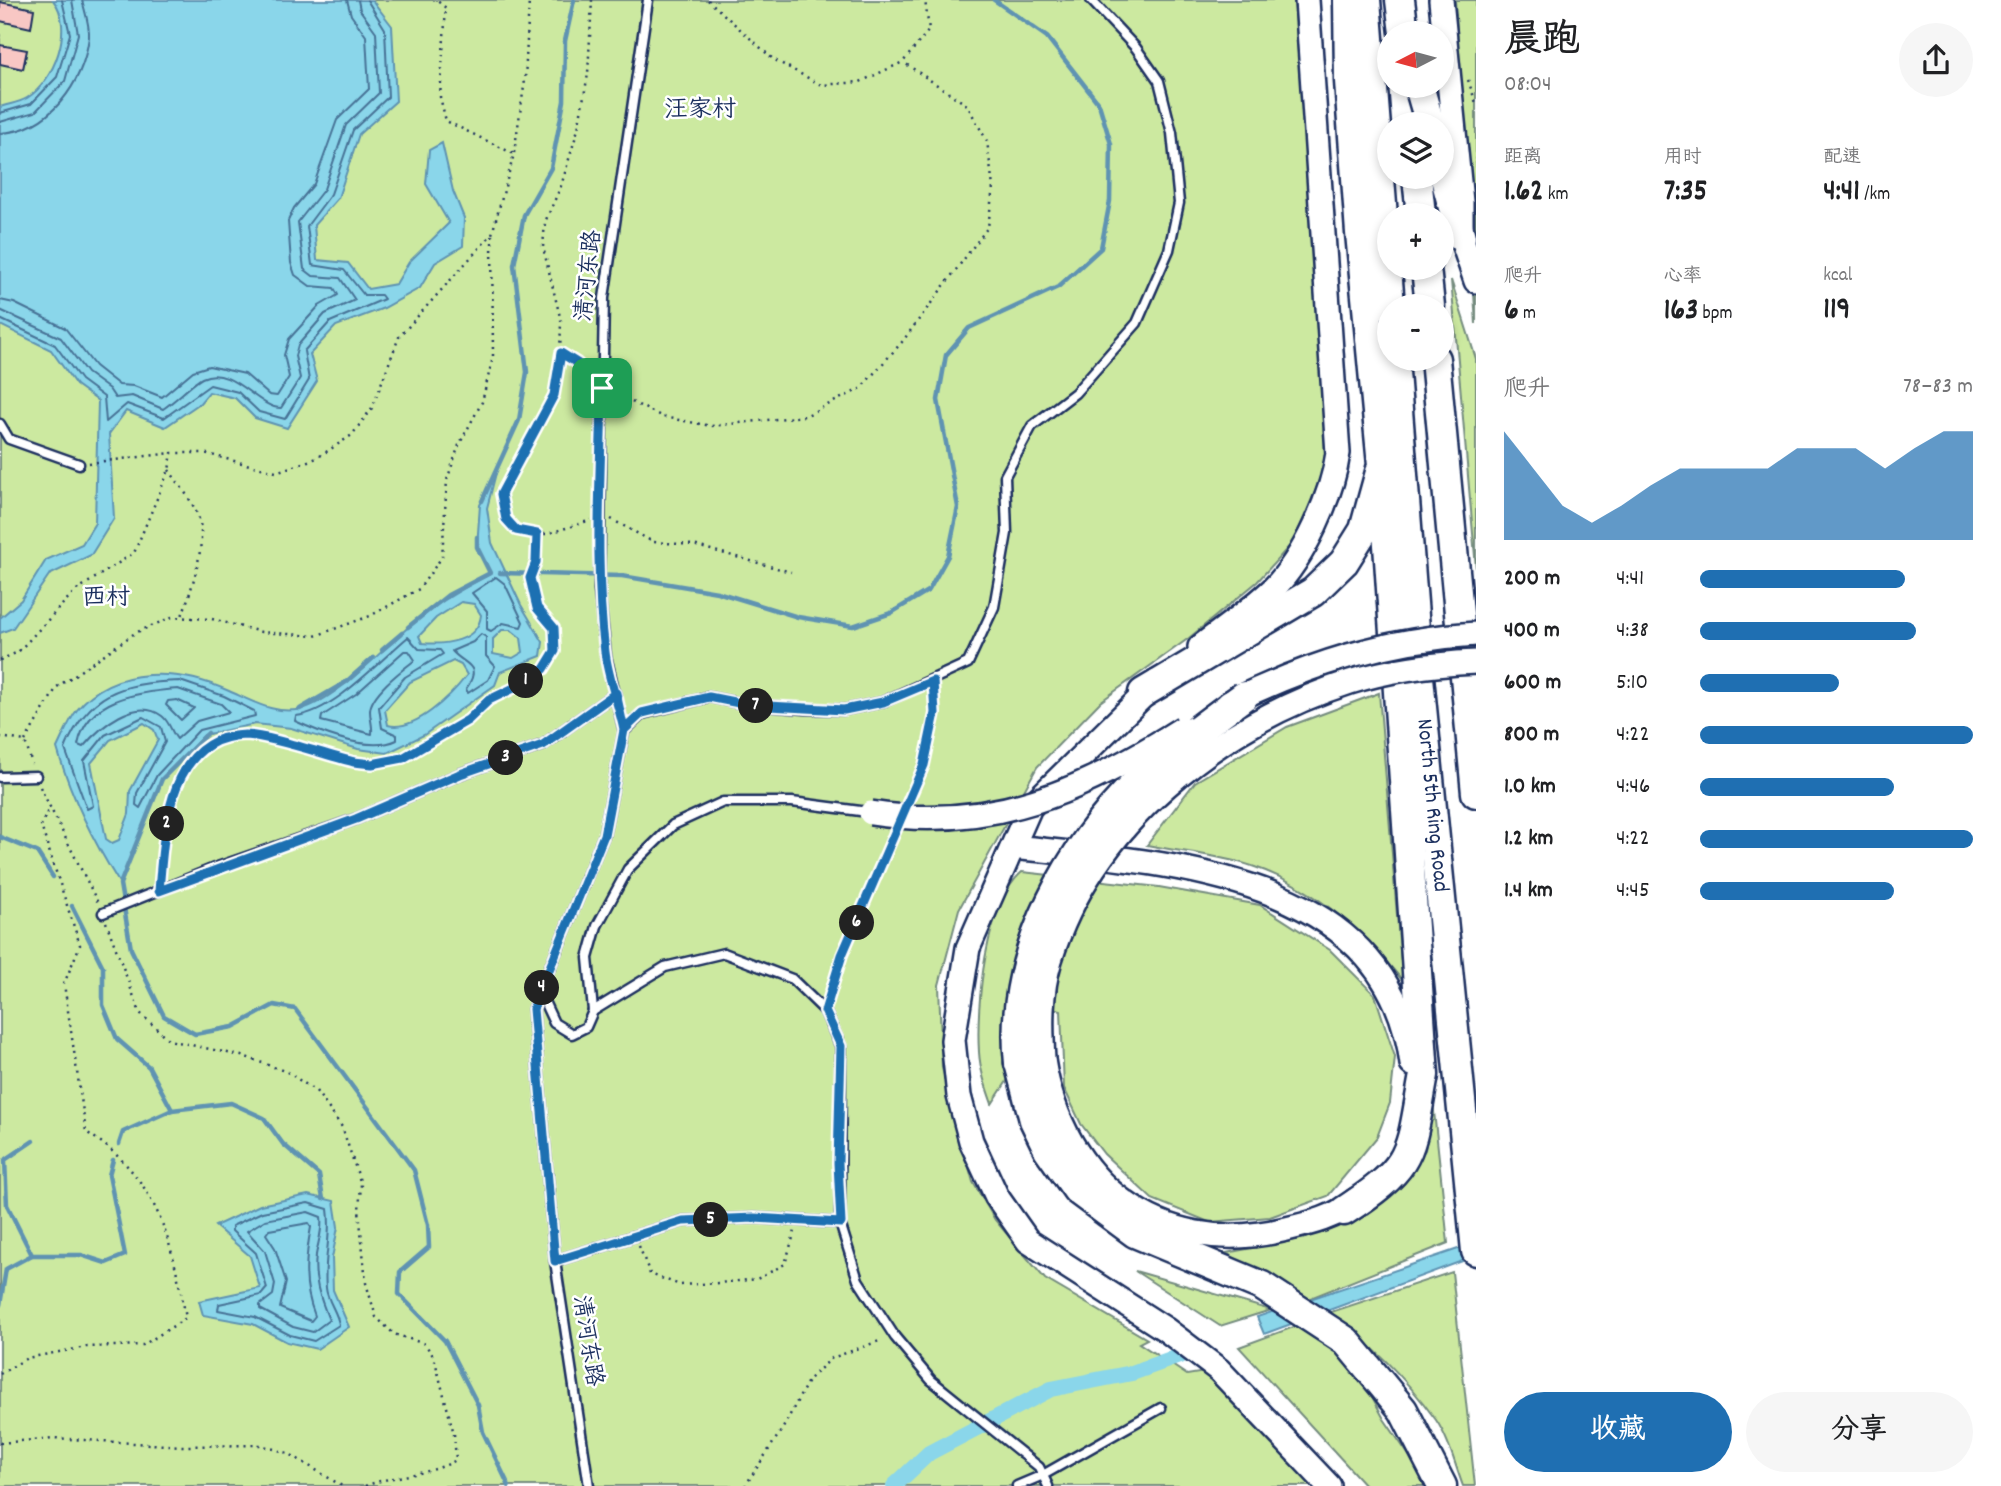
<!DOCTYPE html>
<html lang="zh">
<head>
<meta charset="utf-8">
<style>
	:root { --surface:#fff; --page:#f6f6f6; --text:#202124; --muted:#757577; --accent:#1f6fb2 }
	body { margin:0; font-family:Dekko,"LXGW WenKai TC",sans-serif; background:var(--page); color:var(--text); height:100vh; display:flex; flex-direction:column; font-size:26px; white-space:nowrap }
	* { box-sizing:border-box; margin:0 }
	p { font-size:23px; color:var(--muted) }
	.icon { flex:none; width:38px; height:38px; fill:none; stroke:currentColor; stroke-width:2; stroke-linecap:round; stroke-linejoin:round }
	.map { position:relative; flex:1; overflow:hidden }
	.drawer { display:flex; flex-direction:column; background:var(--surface); width:525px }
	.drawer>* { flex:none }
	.needle { width:46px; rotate:264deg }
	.tools { position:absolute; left:1377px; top:21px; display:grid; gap:14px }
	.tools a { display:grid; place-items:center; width:77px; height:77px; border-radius:50%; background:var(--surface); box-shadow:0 4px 10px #0003; font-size:35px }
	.pin { position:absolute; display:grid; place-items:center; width:60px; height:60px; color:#fff; margin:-30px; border-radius:14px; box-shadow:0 4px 10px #0006 }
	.km { position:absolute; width:35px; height:35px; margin:-18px; border-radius:50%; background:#222; color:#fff; font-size:19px; line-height:35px; text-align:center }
	.round { display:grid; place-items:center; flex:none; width:74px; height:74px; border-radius:37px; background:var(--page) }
	.head { display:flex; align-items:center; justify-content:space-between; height:119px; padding:0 28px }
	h1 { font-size:38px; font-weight:700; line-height:52px }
	.metrics { display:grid; grid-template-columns:repeat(3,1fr); gap:10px; height:119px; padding:7px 28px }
	.metrics div { display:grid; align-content:center }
	.metrics b { font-size:30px; font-weight:700 }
	.metrics small { font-size:19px; font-weight:400 }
	.metrics p { font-size:19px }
	.chart { height:196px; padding:14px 28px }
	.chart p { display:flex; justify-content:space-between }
	.chart svg { width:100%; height:126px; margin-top:7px; fill:var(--accent); opacity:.7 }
	.button { display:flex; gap:14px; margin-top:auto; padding:14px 28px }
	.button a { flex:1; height:80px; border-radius:42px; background:var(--accent); color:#fff; font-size:28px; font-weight:700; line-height:80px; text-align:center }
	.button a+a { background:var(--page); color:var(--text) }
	ul { padding:0 28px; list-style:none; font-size:23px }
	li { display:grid; grid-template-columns:112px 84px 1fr; align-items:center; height:52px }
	li i { height:18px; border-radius:9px; background:var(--accent) }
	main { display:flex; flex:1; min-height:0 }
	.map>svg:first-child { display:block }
	.green { fill:#cce9a0; stroke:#748c7f; stroke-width:2 }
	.water { fill:#8ad6ea; stroke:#5e93b2; stroke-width:2; fill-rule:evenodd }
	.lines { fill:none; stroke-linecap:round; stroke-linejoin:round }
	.shore { stroke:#477296; stroke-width:2 }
	.stream { stroke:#5e93b2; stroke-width:4.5 }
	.canal { stroke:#8ad6ea; stroke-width:16 }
	.building { fill:#f8c7c4; stroke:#1b2f5e; stroke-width:2 }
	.lane-casing { stroke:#1b2f5e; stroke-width:13 }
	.secondary-casing { stroke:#1b2f5e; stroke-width:28 }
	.highway-casing { stroke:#1b2f5e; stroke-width:33 }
	.path { stroke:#1b2f5e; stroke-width:2.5; stroke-dasharray:2 5; stroke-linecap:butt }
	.lane { stroke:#fff; stroke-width:8 }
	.secondary { stroke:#fff; stroke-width:23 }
	.highway { stroke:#fff; stroke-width:28 }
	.secondary-bridge-casing { stroke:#1b2f5e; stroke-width:28; stroke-linecap:butt }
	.highway-bridge-casing { stroke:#1b2f5e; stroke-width:33; stroke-linecap:butt }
	.path-bridge { stroke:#1b2f5e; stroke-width:2.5; stroke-dasharray:2 5; stroke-linecap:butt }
	.secondary-bridge { stroke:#fff; stroke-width:23 }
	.highway-bridge { stroke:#fff; stroke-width:28 }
	.route-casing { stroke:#fff; stroke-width:14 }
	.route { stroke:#1f6fb2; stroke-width:9 }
	.labels { text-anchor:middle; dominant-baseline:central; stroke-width:5; stroke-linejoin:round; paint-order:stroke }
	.street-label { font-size:23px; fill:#1b2f5e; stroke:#fff }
	.neighbourhood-label { font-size:24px; fill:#1b2f5e; stroke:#fff }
</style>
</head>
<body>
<main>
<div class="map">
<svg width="1476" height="1486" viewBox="0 0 1476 1486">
	<rect width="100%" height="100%" fill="#fff"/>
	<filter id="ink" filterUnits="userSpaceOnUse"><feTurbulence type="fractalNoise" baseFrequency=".0143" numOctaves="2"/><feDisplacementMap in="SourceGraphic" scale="14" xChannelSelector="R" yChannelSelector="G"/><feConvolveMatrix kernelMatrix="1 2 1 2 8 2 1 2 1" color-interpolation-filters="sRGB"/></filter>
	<g filter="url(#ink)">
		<g class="green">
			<path d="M0,0h1294l30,396 1,72 -31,73 -37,41 -68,56 -89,64 -63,65 -78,142 -20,76 3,83 31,114 22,38 50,59 102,60 -8,4 48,32 24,-4 109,115h-1320z"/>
			<path d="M1455,0h21v324z"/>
			<path d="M1451,280l25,79v209z"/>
			<path d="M1379,693l20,247 4,41c-42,-50 -87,-94 -151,-115 -33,-11 -71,-14 -105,-21l48,-63 92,-55z"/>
			<path d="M1022,872l137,15 101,18 70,45 45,45 20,62 -5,46 -13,34 -49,59 -58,21 -61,5 -57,-23 -48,-45 -23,-30 -17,-36 -3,-78 -53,-13 -5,34 6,47 -17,26c-6,-17 -12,-34 -13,-52 -3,-47 6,-148 43,-180z"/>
			<path d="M1433,1102l15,141 -140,56 -82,-46 79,-15 53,-21 51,-42 16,-25z"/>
			<path d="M1135,1271l136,39 -51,16z"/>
			<path d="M1452,1272l23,214h-12c-8,-21 -14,-47 -27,-66 -29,-40 -67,-79 -108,-107z"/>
			<path d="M1299,1325l56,40 29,54 46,67h-64l-127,-139z"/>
		</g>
		<g class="water">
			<path d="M53,0h319l20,26 4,75 -37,33 -21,64 -24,27 3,35 31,3 20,26 28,-5 13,-22 40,-39 -23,-39 3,-34 13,-7 11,48 11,27 -1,28 -28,17 -15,25 -36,20 -48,18 -26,28 7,27 -30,47 -32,-10 -20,-20 -26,-6 -9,11 -35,24 -39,-16 -17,23 5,84 -23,37 -42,20 -36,53 -13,5v-15l21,-18 25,-40 36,-16 13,-21 3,-122 -22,-16 -25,-35 -51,-25v-218c8,-3 19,-4 27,-9 27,-16 48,-71 26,-98z"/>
			<path d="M497,469l-10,39 5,35 29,62 22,37 -2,14 -41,16 -5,13 -71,50 -37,18 -29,-4 -67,-21 -36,-4 -51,11 -42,44 -42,105c-27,-43 -49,-87 -63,-136 6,-12 12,-28 20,-38 37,-46 104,-41 152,-19 23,10 49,26 76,17 36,-13 79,-60 109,-86 24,-20 49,-34 76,-48l-13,-27 3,-42zM461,602l13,2 7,11c-3,27 -36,30 -59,28l-3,-7 17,-18zM502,630h9l10,8 2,14 -10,6 -20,-4v-15zM453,661l8,4 6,10c-16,21 -52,57 -79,50l-3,-15 25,-28zM144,723l10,7 4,10 -28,51 -1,23 -10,26 -7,3 -6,-4 -15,-76 19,-23z"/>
			<path d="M308,1195l26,6 4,26 -6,31 1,32 16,37 -32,22 -30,-7 -34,-18 -50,-9 -4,-14 61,-13 -10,-32 -35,-30 45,-21z"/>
			<path d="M1476,1243v13l-212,78 -7,-17z"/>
		</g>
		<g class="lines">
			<g class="shore">
				<path d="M0,113l31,-9 26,-27 13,-43 -8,-34"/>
				<path d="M0,122l35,-10 30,-31 13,-47 -6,-34"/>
				<path d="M0,133c50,-2 83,-50 89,-96 1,-11 -4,-25 -7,-37"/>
				<path d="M0,300l14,3 51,25 30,38 24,19 15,1 28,11 31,-26 16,-5 36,8 24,21 8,1 12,-19 -5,-22 5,-16 30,-33 19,-11 -4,-7 -24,-2 -15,-11 -4,-12 -3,-42 6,-13 20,-24 23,-64 32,-31 -3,-53 -15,-21 -4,-15"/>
				<path d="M0,310l61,28 26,35 22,16 6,9 17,-2 31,13c12,-8 31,-27 39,-31 30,-14 55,30 79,30l19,-30 -5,-22 3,-11 27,-31 30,-14 -15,-22 -27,-2 -9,-7 -6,-47 26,-33 22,-64 33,-32 -3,-61 -16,-22 -2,-10"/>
				<path d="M0,319l55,26 26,35 23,17 2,25 21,-18 37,14 46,-33 28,7 21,20 26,7 24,-39 -5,-29 26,-29 54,-23 -3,-4h-17l-20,-25 -32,-5 -5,-39 24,-32 22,-64 35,-33 -3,-68 -18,-29"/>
				<path d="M496,577l9,7 18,38 -2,5 -18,-4 -12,8 -4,-2v-18l-15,-18z"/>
				<path d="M481,634l5,3v19l9,10 -7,14 -20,13 -2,-4c17,-25 -1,-23 -14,-38l21,-9z"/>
				<path d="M408,637l11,12 21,1 3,4 -38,23 -26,30 3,21 15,7v5c-27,13 -76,-7 -102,-19l1,-5c38,-4 83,-55 112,-79z"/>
				<path d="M404,651h5l6,9c-13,10 -45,34 -45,51 0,8 3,15 2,23l-51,-13 1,-5 34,-22z"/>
				<path d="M180,681l44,15 30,15 1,5 -56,14 -42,45 -17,33 -4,-3 1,-12 28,-51 -4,-15 -18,-10 -38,18 -21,26 9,45 -6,3 -22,-60c23,-56 57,-67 115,-68z"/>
				<path d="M178,689l43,15 8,8 -32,9 -20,18c-6,-7 -7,-17 -15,-23 -26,-20 -62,11 -79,31l-5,-2c9,-47 60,-53 100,-56z"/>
				<path d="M177,700l17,8 -13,12 -15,-15 2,-4z"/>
				<path d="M308,1203l20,6c4,27 -5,52 -2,79 1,13 12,25 13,37l-25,16 -24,-6 -35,-18 -37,-7 1,-6 42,-9 6,-7 -11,-35 -24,-22v-5l30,-14z"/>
				<path d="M308,1212l13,5c2,13 -3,25 -5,38 -3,24 4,43 13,65l-16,12 -20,-5 -33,-18v-4l13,-10 2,-11 -10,-33 -18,-20 18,-11z"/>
				<path d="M309,1223l2,4c-6,32 -8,59 4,89l-4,5 -31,-13 6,-26 -11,-34 -9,-14 3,-4z"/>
			</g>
			<g class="stream">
				<path d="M482,501l37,-81 8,-48 -13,-107 10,-50 27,-47 13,-67 1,-60 9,-41"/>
				<path d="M500,573l122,3 95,16 81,25 55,9 38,-13 38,-23 19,-34 10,-49 -20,-107 8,-45 23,-27 89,-41 43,-39 9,-47 1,-57 -12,-40 -52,-67 -53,-37"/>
				<path d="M408,627l40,-32 42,-22 -13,-26v-10"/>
				<path d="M382,650l20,-17"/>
				<path d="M300,709l46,-27 27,-24"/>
				<path d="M208,733l-46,46 -42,105 11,65 33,67 31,18 38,-7 41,-22 21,4 119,161 14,55 1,22 -29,25 -1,22 46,47 33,64 5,27 26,54"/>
				<path d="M0,837l37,15 16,25"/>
				<path d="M72,906l31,61v38l14,34 32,28 23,43 59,-7 33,15 19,26 36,31 4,24"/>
				<path d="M119,1144l4,-12 49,-22"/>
				<path d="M32,1255l-25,-50 -2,-45 28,-19"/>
				<path d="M0,1305l6,-36 26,-14h49l25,8 19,-8 -16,-80 4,-15"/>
			</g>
			<path class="canal" d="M894,1486l35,-33 122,-64 81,-16 50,-18"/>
		</g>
		<g class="building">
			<path d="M0,2l34,7 -3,19 -31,-7z"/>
			<path d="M0,45l27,5 -4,19 -23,-5z"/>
		</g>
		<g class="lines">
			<defs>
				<g id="lane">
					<path d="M0,424l9,15 70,25"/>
					<path d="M624,731l18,-17 67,-17 40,8 56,4 39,1 39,-8 85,-39 26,-56 13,-74 -2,-57 27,-50 43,-33 62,-70 32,-73 10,-47 -7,-70 -13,-52 -23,-33 -45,-48"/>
					<path d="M0,777l36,-1"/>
					<path d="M103,913l109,-44 144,-50 104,-45 83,-29 73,-52"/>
					<path d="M540,993l14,30 18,11 14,-7 7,-16 72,-44 59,-14 68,26 33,32 16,36 -1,176 18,57 37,57 36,43 108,87 9,19"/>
					<path d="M593,1011l-5,-53 9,-32 31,-57 45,-44 50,-23h69l76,10"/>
					<path d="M555,1261l128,-40 71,-3 86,5"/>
					<path d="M589,1486l-34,-225 -22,-252 71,-174 20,-104 -18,-75 -7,-66 5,-292 44,-298"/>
					<path d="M1017,1486l26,-11 118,-67"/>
				</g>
				<g id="secondary">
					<path d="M1441,0l20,202v35l15,44"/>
					<path d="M1200,647c24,-19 51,-37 73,-58 31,-31 59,-93 65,-136l-31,-453"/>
					<path d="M1157,682l-127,125 -62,141 -15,92 6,56 12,45 26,56 31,44 137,88 54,41 110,116"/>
					<path d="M1013,847c149,16 376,24 399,217"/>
					<path d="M1043,1060c19,122 116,199 239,170 26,-6 54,-12 74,-30"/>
				</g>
				<g id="highway">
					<path d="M1366,0l24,306"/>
					<path d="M1400,0l4,33"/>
					<path d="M1419,86l11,38"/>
					<path d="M1442,167l19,70"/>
					<path d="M1417,177l4,38"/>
					<path d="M1426,268l4,38"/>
					<path id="s1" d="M1394,359l24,308 58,584"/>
					<path d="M1435,359l41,434"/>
					<path d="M1143,693l170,-101 31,-30 20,-32 18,-65 -22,-232 -11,-152 -1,-81"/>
					<path d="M1019,1063l15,57 14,29 29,41 58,43 127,53 84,55 57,69 39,76"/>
					<path d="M1344,1211c72,-47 65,-56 80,-136l-40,-589"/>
				</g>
			</defs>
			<use href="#lane" class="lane-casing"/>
			<use href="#secondary" class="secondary-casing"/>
			<use href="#highway" class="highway-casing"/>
			<g class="path">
				<path d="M708,0l65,59 48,26 39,-3 43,-20 26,-32 -4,-30"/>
				<path d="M1468,80l8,23"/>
				<path d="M514,153l11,-73 4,-80"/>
				<path d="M561,353l30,24"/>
				<path d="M613,393l50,24 48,9 94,-10 55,-27 42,-47 86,-115 5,-40 -6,-46 -20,-36 -64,-43"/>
				<path d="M89,463l83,-10"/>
				<path d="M169,470c10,14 22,29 29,46 10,27 -7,74 -16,100"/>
				<path d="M611,519l42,23 40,3 98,27"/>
				<path d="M537,534h10l44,-14"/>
				<path d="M0,660l18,-8 57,-61 59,-38 35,-83 3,-17h32l72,19 41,-14 35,-23 20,-27 27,-71 93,-103 22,-80 -68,-33 -6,-24 6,-89 -10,-8"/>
				<path d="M0,737l25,4 7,23"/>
				<path d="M25,741l32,-54 78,-54 37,-16 40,2 49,13 54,4 55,-20 49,-27 23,-32 5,-77 12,-35 23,-43 11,-45 -1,-123"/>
				<path d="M40,787l58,116"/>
				<path d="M908,800c16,-35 28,-69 25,-108"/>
				<path d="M160,879l4,-43 16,-60 13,-21 25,-14 28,-6 108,27 18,2 31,-6 65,-38 21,-20 33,-16 22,-15 11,-18 -1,-23 -17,-20 -7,-30 6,-16 1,-28 -21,-4 -10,-11 -5,-25 53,-99 6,-42 1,-32 -18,-74 2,-25 16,-36 17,-57 10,-55 4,-74"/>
				<path d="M106,922l34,91 29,27 77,17 41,15 29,19 26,36 19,57 -2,26 7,73 10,34 18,17 31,10 9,13 20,77 2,26c-27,16 -61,14 -91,26"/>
				<path d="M829,998l13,-43 51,-120"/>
				<path d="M639,1246l11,28 30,11 39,-2 38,-4 28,-15 10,-33"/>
				<path d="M0,1374l27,-16 59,-11 57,-2 43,-27c-15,-79 -28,-141 -100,-186l-22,-148 16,-39 -39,-119 7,-16"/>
				<path d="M0,1443l53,-5 129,8 78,-1 28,8 54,33"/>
				<path d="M745,1486l38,-58 26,-49 23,-21 50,-18"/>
			</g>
			<use href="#lane" class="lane"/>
			<use href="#secondary" class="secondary"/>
			<use href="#highway" class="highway"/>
			<defs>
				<g id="secondary-bridge">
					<path d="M1229,703c80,-39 157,-64 247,-69"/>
					<path d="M871,813c120,19 213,-22 312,-85"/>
					<path d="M1043,1060c-2,-33 -3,-67 7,-100 42,-136 168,-236 300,-278 41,-13 84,-18 126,-20"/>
				</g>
				<path id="highway-bridge" d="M1019,1063c-11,-98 40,-199 106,-269 35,-37 78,-68 119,-98"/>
			</defs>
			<use href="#secondary-bridge" class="secondary-bridge-casing"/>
			<use href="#highway-bridge" class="highway-bridge-casing"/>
			<path class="path-bridge" d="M600,524v-15"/>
			<use href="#secondary-bridge" class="secondary-bridge"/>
			<use href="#highway-bridge" class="highway-bridge"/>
		</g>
	</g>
	<g class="lines" filter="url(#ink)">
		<defs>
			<path id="route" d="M602,388l-25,-25 -16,-10 -7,42 -53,99 5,25 10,11 21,4 -1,28 -6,16 7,30 17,20 1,23 -11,18 -22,15 -33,16 -21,20 -65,38 -31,6 -18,-2c-25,-6 -86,-27 -109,-27 -78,2 -81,98 -86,156l197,-72 104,-45 83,-29 73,-52 8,37 -20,105 -71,174 22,252 128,-40 71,-3 87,5 -3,-60 3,-117 -16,-35 17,-56 82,-190 11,-52 -2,-32 -50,21 -39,8 -95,-5 -40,-8 -67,16 -18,17c-5,-25 -16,-52 -19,-78 -11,-87 -4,-176 -3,-264"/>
		</defs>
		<use href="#route" class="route-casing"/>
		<use href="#route" class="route"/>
	</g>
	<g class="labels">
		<g class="street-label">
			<text transform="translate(590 276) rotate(-84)">清河东路</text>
			<text stroke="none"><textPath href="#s1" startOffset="448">North 5th Ring Road</textPath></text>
			<text transform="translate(586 1341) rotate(81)">清河东路</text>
		</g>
		<g class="neighbourhood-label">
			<text x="700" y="111">汪家村</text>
			<text x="106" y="599">西村</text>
		</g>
	</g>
</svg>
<div class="tools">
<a><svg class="needle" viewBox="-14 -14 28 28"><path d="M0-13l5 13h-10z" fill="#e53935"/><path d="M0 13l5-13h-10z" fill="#757577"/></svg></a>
<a><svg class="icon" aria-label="layers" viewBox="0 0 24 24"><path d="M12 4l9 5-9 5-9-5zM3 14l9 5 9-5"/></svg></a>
<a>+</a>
<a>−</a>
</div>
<div class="pin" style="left:602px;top:388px;background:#1e9e55"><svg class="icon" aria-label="arrive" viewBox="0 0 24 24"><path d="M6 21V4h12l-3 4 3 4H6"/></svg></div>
<b class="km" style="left:526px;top:681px">1</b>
<b class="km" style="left:167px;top:824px">2</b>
<b class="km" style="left:506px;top:758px">3</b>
<b class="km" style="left:542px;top:988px">4</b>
<b class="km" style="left:711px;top:1220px">5</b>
<b class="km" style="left:857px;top:923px">6</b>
<b class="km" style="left:756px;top:706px">7</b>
</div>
<section class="drawer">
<div class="head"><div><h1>晨跑</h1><p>08:04</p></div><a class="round"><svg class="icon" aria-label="share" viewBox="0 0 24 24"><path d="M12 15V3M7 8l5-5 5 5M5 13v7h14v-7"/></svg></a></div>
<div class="metrics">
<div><p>距离</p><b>1.62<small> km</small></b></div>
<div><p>用时</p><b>7:35</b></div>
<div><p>配速</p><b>4:41<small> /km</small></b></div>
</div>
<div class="metrics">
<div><p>爬升</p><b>6<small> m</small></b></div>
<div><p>心率</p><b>163<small> bpm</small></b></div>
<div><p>kcal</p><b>119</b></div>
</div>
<div class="chart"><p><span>爬升</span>78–83 m</p>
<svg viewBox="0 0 160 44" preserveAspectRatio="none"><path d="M0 44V6L10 19L20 32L30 38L40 32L50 25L60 19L70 19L80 19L90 19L100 12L110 12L120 12L130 19L140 12L150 6L160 6V44z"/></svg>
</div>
<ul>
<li><b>200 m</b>4:41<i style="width:75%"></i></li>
<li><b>400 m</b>4:38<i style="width:79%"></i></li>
<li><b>600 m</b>5:10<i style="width:51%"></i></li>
<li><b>800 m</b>4:22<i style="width:100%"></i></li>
<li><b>1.0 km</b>4:46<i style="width:71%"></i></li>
<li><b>1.2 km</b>4:22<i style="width:100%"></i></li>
<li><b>1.4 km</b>4:45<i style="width:71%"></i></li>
</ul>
<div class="button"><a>收藏</a><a>分享</a></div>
</section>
</main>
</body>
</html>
